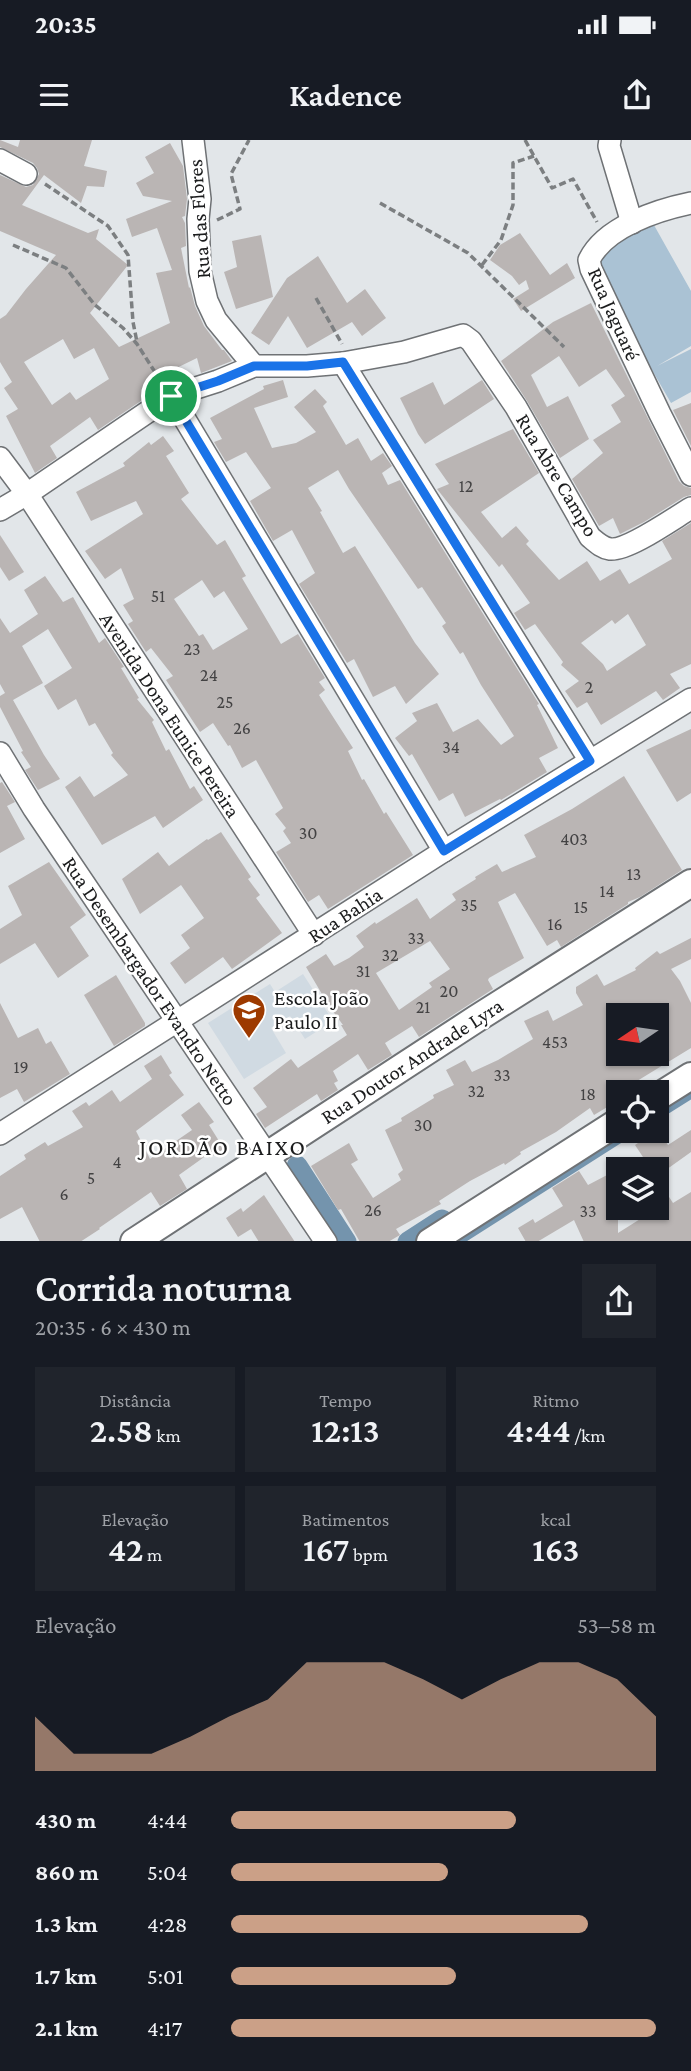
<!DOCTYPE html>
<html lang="pt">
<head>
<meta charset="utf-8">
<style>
	:root { --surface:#171b24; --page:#20242c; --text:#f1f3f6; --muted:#9ea1a6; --accent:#cba087 }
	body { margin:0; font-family:"Crimson Pro",serif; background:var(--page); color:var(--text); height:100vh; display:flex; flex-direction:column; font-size:26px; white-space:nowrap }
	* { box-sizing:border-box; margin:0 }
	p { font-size:23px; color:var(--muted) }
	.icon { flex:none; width:38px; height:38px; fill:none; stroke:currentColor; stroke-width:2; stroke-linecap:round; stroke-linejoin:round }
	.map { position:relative; height:1101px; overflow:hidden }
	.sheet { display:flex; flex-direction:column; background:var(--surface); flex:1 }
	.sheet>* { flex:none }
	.needle { width:46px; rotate:257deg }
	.buttons { position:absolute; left:606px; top:863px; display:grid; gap:14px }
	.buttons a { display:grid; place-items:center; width:63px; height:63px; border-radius:0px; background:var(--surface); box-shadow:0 2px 5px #0004; font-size:35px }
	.pin { position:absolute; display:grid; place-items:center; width:60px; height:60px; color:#fff; margin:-30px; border:4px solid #fff; border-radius:50%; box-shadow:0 2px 7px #0007 }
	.round { display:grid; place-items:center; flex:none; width:74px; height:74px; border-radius:0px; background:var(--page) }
	.head { display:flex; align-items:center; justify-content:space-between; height:119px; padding:0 35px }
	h1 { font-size:38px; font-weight:600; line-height:52px }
	.stats { display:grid; grid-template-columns:repeat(3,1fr); gap:10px; height:119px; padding:7px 35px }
	.stats div { display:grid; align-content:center; border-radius:0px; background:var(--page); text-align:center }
	.stats b { font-size:35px; font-weight:600 }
	.stats small { font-size:19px; font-weight:400 }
	.stats p { font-size:19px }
	.chart { height:196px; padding:14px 35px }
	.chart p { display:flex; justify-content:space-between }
	.chart svg { width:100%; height:126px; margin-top:7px; fill:var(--accent); opacity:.7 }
	ul { padding:0 35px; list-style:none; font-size:23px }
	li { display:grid; grid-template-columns:112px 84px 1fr; align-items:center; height:52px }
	li i { height:18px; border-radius:9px; background:var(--accent) }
	.status { display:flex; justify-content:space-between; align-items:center; height:49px; padding:0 35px; background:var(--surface); direction:ltr }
	.status svg { height:19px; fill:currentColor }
	header { display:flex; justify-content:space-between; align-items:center; height:91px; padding:0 35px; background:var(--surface); font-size:32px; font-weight:600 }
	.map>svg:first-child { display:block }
	.built { fill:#d0dae2 }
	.green { fill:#aac2d4 }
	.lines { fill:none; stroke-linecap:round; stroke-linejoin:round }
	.stream { stroke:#7494ad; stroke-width:6 }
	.canal { stroke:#7494ad; stroke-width:21 }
	.building { fill:#bab5b4; fill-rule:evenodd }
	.minor-casing { stroke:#6f7275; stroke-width:24 }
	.major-casing { stroke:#6f7275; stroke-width:30 }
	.path { stroke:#7c7f81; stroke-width:3.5; stroke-dasharray:7 3.5; stroke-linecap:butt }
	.minor { stroke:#fff; stroke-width:21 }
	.major { stroke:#fff; stroke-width:26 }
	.route-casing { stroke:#fff; stroke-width:14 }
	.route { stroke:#1a73e8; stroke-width:9 }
	.labels { text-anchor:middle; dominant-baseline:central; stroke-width:5; stroke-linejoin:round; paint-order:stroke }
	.number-label { font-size:18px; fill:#434243 }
	.street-label { font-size:21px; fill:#1b1c1d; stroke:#fff }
	.poi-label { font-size:21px; fill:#1b1c1d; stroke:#fff; text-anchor:start }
	.neighbourhood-label { font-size:23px; letter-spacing:2px; fill:#1b1c1d; stroke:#fff }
</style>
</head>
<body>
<div class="status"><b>20:35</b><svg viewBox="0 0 49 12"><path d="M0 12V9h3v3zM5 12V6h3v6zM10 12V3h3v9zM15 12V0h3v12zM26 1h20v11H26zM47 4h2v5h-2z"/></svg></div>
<header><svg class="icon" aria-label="menu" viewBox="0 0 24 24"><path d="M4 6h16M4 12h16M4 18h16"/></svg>Kadence<svg class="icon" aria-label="share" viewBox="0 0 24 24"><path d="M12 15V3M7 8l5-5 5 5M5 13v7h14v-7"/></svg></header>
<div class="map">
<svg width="691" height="1102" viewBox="0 0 691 1102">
	<rect width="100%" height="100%" fill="#e2e6e9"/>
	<path class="built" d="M303,834l30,47 -28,18 -15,-23 -19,12 15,25 -42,26 -36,-56 62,-39 5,8z"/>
	<path class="green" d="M650,78l41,73v55l-34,20 34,-17v43l-20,11 -70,-122 -13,-25z"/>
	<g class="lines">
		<g class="stream">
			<path d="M656,978l35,-22"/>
			<path d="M460,1102l176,-112"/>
		</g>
		<g class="canal">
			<path d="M297,1026l49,76"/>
			<path d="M408,1102l34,-22"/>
		</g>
	</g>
	<g class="building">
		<path d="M0,0l18,7 2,-7h72l-8,26 23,5 -3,16 -17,-1 -6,17 -37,-28 -22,30 66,28 11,-4 -3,10 32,26 -38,48 29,34 51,-24 -14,-50 16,-3 -15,-42 -25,9 -6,-18 46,-18 -29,-5 -7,-13 18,-10 -9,-16 25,-14 13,23 4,33 -2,17 -3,1 3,6 1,23 -5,2 8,40 1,-1 5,19 9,20 18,24h2l8,11 -31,12 -4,-15 -43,21 6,9 -62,42 -8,-13 -40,29 7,12 -22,15 -29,-57 12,-7 -14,-21 8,-6 -12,-20v-43l6,-4 20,-26 30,-34 -56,-24v-56l26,12 7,-2 6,-11 -2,-6 -4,-5 -33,-16zM63,199l11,20 20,-11 15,31 -33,21 -6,-8 -18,13 -28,-43z"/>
		<path d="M520,93l30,42 17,-12 8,15 -54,33 -8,-12 16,-10 -3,-9 -7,5 -7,-9 -22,-16 10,-15z"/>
		<path d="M261,95l12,62 -37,12 -12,-37 13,-5 -5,-26z"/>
		<path d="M318,116l29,47 18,-14 21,29 -24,18 -10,-14 -45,26 -19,-32 -19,29 -18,-12 36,-55z"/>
		<path d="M591,163l88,178 5,5 7,2v7l-7,2 -40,25 -24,12 -7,-16 -14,8 -27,-47 31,-26 -10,-13 28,-18 -10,-17 14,-9 -19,-27 -27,18 -20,-31 -28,19 16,32 21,-11 21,43 -29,19 -33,-57 -26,-40 52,-39z"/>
		<path d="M283,240l5,17 -34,11 18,40 24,-5 20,-11 -22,-25 21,-18 12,13 -4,4 23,39 12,-7 13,23 12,-8 9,13 -10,7 6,12 12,-5 139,224 -2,1 21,43 -19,10 8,14 -46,28 -1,-1 -35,18 -12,-24 -14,8 -27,-47 -3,2 -14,-18 22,-17 -5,-8 25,-10 16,29 25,-13 23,26 13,-9 -33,-51 -18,-33 -3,2 -18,-28 4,-3 -24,-36 -4,2 -69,-100 -11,-19 -30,18 14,23 -2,1 23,41 12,-7 60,97 24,31 -33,30 -11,-18 -22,11 -19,-38 -7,4 -48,-79 16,-11 -23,-43 -19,11 -23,-40 21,-13 -25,-36 -20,10 -12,-20 8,-3 -12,-21 54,-29 -1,-3z"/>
		<path d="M482,240l12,19 -69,45 -7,-10 -18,-36 33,-16 11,23z"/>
		<path d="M691,263v43l-18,-36z"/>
		<path d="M513,289l26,44 -58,39 21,26 14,-12 13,15 -3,3 33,36 28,-19 13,20 20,-12 9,15 43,-25 -10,-18 29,-18v141l-21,10 10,14 -17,12 -7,-9 -55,34 -14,-23 -10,6 -12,-17 14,-10 -18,-16 2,-3 -28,-38 -10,6 -11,-17 16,-10 -28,-39 -3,3 -62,-78 12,-5 -14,-20zM628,474l18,31 -39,26 -4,-7 -22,-21 31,-23 3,4z"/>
		<path d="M163,296l11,15 -8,5 23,37 -8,6 36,46 8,-5 21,36 -4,2 39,66 17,-10 27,44 -6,4 6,8 -6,5 34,53 -5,3 14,29 2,-1 20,35 2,-2 27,43 -85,54 -9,-14 -11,7 -32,-50 15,-9 -8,-12 3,-3 -11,-14 8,-6 -27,-48 -14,8 -12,-23 -2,1 -15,-23 -13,9 -34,-52 7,-4 -22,-28 -5,4 -18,-28 5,-3 -10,-16 11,-6 -13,-31 -16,11 -20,-28 58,-37 -7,-13 -45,20 -15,-29 49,-26 -2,-3 26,-21 2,3zM202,440l12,18 10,-7 24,38 -35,21 -10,-16 -4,2 -25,-37z"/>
		<path d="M0,395l24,37 -15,9 -9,-14z"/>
		<path d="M45,436l18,26 10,-5 26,46 6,-5 19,29 -3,1 18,30 -2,1 17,21 -2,2 14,29 3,-2 21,40 4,-3 9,14 -40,28 -8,-12 -53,29 -37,-58 15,-11 14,21 34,-22 -17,-20 2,-2 -18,-30 -6,3 -13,-27 -18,11 -14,-24 28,-18 -24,-39 -26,17 21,37 -30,17 31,55 16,24 -22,11 -13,-20 6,-3 -10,-15 2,-1 -23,-44v-11l5,-3 -5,-9v-66l10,15 28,-19 -14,-24z"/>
		<path d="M691,589v64l-14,9 -31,-52z"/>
		<path d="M624,636l58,94 -42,27 -12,5v2l-67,43 -4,-7 -10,6 -32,-53 -17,9 26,56 -35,20 -1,2 5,9 -74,48 -7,-11 -27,17 7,12 -24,15 -10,-16 -25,17 5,10 -4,2 4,7 -17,11 -4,-7 -52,34 -9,-14 11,-7 -14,-19 38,-29 7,9 49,-33 -6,-10h2l-14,-19 -23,-39 20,-13 8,12 15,-8 15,-11 -8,-11 19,-14 1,2 41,-26 13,21 26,-19 -4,-6 24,-15 -1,-2 22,-13 5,8 34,-15 -12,-22 48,-26zM430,801l20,28 -21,14 3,4 -33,23 -23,-37z"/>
		<path d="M2,642l13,20 -8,4 18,33 -25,14v-70z"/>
		<path d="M221,692l30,45 -3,2 12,16 -4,3 26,35 -50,36 -9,-12 -38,27 -15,-21 20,-15 -9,-13 23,-17 -23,-33 -41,29 -18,-35 36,-27 11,14 38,-27 1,1z"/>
		<path d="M49,722l37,53 -16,12 19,29 -31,22 -23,-35 -35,21v-35l22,-14 -14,-29z"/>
		<path d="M691,798v21l-20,10 9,12 11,22v45l-85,52 3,6 -15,9 -4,-7 -34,24 -36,20 1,2 -16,11 -1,-2 -34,18 -31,20 2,3 -45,25 4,6 -12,7h-28l-19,-33 -3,1 -27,-44 38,-23 9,17 -7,4 22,34 28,-18 -3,-6 5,-4 -18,-40 17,-9 -1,-3 33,-20 -1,-3 21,-10 -8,-15 19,-10 7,12 26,-12 35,-21 -9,-18 24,-11 5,11 30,-16 -7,-12v-6l21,-13 7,12 32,-16 -1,-2 22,-17 3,3zM618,875h38v39h-38z"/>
		<path d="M116,835l29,48v3l-31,20 -30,-51z"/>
		<path d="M0,863l18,35 20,-10 8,16 5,-3 19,33 -46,28 -7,-13 -17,9z"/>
		<path d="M161,915l11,18 -3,2 15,20 -48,36 14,28 42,-29 -11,-15 18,-13 15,20 -5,3 15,24 -15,9 -2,-3 -28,20 8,14 -27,17 -9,-14 -52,36 1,1 -20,13h-40l-18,-35 -22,12v-43l26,-17 -2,-4 21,-13 3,4 35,-19 -11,-16 14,-9 3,4 23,-16 8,12 32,-23 -8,-13z"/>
		<path d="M658,990l10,15 23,-15v22l-35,25v-8h-31l18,-12 -8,-12z"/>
		<path d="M579,1031l9,14 21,-11 9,17v42l38,-24v-32l17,26 18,-11v50h-107l-10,-22 -37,22h-11l-8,-14 15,-9 2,4 28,-17 -11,-18z"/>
		<path d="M264,1055l31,47h-36l-8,-13 -13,8 -12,-19 15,-10 2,4z"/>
	</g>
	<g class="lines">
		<defs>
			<g id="minor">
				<path d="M193,0l7,59 -2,20 2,52 7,30 9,19 38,46"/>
				<path d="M610,0l-1,6 23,77"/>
				<path d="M0,20l26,14"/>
				<path d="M691,63c-34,7 -86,24 -102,57l2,9 69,145 31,61"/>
				<path d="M343,223l247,398"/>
				<path d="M171,256l273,455"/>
				<path d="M0,318l27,36 287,441"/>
				<path d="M0,370l27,-16 144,-98 47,-15 36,-15h53l36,-3 61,-11 59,-17 8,6 45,66 74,130c6,5 12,11 20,12 18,2 64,-31 81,-41"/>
				<path d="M0,613l34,56 292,433"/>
				<path d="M0,994l444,-283 247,-152"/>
			</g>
			<g id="major">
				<path d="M656,958l35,-22"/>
				<path d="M134,1102l342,-223 215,-136"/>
				<path d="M430,1102l188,-120"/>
			</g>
		</defs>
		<use href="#minor" class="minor-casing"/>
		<use href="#major" class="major-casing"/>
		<g class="path">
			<path d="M525,0l27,48 21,-9 24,43"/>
			<path d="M45,44l63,42 20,29 5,67 4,20"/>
			<path d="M380,63l88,50 96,94"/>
			<path d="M217,80l23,-11 -9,-35 18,-34"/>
			<path d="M13,105l53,23 28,36 29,24 14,16 23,36"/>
			<path d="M482,125l19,-25 12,-35v-42l21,-7"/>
			<path d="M316,158l26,46"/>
		</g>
		<use href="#minor" class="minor"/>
		<use href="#major" class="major"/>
	</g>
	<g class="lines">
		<defs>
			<path id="route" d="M343,222l247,399 -146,90 -273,-455 47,-15 36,-15h53z"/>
		</defs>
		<use href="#route" class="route-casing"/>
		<use href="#route" class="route"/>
	</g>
	<defs>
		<symbol id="school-pin" viewBox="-11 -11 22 30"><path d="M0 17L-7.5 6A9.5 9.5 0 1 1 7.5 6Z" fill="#9d3a00" stroke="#fff"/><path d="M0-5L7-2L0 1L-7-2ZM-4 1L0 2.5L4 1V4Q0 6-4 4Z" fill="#fff"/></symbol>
	</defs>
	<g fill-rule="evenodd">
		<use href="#school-pin" x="230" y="851" width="38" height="52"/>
	</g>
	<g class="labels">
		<g class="number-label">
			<text x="466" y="346">12</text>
			<text x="158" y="456">51</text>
			<text x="192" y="509">23</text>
			<text x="209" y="535">24</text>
			<text x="589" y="547">2</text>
			<text x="225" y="562">25</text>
			<text x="242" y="588">26</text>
			<text x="451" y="607">34</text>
			<text x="308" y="693">30</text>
			<text x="574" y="699">403</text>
			<text x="634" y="734">13</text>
			<text x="607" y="751">14</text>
			<text x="469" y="765">35</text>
			<text x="581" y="767">15</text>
			<text x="555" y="784">16</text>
			<text x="416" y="798">33</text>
			<text x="390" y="815">32</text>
			<text x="363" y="831">31</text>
			<text x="449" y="851">20</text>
			<text x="423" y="867">21</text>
			<text x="555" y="902">453</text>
			<text x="21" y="927">19</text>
			<text x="502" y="935">33</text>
			<text x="476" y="951">32</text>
			<text x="588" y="954">18</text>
			<text x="423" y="985">30</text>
			<text x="117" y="1022">4</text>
			<text x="91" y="1038">5</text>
			<text x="64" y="1054">6</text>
			<text x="373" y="1070">26</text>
			<text x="588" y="1071">33</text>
		</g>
		<g class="street-label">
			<text transform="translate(199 79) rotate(-94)">Rua das Flores</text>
			<text transform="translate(614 174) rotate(66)">Rua Jaguaré</text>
			<text transform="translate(557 335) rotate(59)">Rua Abre Campo</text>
			<text transform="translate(170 575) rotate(57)">Avenida Dona Eunice Pereira</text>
			<text transform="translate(345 775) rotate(-33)">Rua Bahia</text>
			<text transform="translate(150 841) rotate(56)">Rua Desembargador Evandro Netto</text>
			<text transform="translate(412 921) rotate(-33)">Rua Doutor Andrade Lyra</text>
		</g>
		<g class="poi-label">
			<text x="274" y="858">Escola João<tspan x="274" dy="24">Paulo II</tspan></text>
		</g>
		<g class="neighbourhood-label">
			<text x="223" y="1007">JORDÃO BAIXO</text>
		</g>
	</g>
</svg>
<div class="buttons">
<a><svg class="needle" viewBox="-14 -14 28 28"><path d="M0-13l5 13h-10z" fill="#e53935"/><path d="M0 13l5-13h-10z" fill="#9ea1a6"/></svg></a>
<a><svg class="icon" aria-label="locate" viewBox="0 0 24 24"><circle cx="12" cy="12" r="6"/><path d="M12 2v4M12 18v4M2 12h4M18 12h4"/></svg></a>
<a><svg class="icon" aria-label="layers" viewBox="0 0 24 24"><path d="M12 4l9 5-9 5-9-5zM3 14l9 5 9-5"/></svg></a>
</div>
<div class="pin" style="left:171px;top:256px;background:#1e9e55"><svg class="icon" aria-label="arrive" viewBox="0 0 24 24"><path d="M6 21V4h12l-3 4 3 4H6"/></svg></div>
</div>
<section class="sheet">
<div class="head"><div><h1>Corrida noturna</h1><p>20:35 · 6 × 430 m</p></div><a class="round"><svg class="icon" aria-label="share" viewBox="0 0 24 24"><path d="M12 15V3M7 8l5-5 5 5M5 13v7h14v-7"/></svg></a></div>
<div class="stats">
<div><p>Distância</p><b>2.58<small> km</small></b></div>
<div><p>Tempo</p><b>12:13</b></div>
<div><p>Ritmo</p><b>4:44<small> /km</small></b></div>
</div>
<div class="stats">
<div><p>Elevação</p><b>42<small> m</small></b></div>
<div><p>Batimentos</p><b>167<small> bpm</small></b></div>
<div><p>kcal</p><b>163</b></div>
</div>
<div class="chart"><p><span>Elevação</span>53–58 m</p>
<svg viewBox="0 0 160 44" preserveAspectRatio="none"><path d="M0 44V25L10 38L20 38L30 38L40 32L50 25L60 19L70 6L80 6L90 6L100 12L110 19L120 12L130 6L140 6L150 12L160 25V44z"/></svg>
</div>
<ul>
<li><b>430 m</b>4:44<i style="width:67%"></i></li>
<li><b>860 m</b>5:04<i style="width:51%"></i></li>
<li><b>1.3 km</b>4:28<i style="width:84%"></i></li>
<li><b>1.7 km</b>5:01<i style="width:53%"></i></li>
<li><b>2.1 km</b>4:17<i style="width:100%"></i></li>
</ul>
</section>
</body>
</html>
